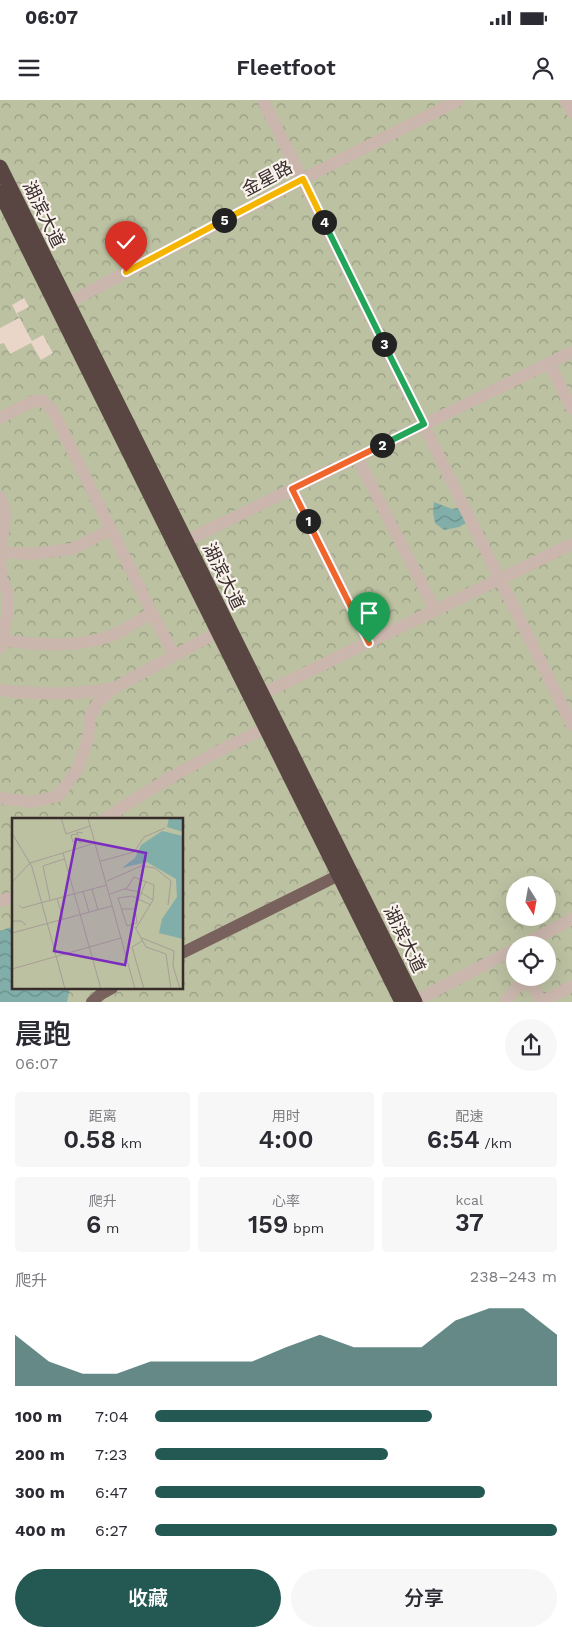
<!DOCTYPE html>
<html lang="zh">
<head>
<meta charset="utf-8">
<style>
	:root { --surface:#fff; --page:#f7f7f7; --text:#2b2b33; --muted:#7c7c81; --accent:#235853 }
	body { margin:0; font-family:"Work Sans","Noto Sans SC",sans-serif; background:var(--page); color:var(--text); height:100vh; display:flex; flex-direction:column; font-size:19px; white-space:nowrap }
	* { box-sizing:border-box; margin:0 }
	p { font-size:16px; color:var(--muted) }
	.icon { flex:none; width:28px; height:28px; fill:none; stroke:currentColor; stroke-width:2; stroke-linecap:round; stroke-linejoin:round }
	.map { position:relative; height:902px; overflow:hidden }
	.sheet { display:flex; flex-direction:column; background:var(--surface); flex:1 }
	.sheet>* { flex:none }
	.needle { width:32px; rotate:169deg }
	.buttons { position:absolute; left:506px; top:776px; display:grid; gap:10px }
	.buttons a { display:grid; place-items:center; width:50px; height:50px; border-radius:50%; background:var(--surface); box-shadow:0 5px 20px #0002; font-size:25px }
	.pin { position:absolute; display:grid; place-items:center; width:42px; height:42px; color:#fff; margin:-51px -21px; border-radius:50% 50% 50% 0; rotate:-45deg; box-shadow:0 0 5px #0007 }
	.pin .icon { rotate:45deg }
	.km { position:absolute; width:25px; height:25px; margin:-12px; border-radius:50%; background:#222; color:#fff; font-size:14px; line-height:25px; text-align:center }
	.round { display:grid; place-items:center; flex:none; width:52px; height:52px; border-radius:26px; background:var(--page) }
	.headline { display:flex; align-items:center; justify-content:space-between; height:85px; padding:0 15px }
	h1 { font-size:28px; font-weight:600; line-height:38px }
	.figures { display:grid; grid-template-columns:repeat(3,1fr); gap:8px; height:85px; padding:5px 15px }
	.figures div { display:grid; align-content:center; border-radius:5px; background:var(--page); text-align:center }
	.figures b { font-size:25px; font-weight:600 }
	.figures small { font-size:14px; font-weight:400 }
	.figures p { font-size:14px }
	.chart { height:140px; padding:10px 15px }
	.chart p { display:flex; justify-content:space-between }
	.chart svg { width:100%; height:90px; margin-top:5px; fill:var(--accent); opacity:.7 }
	.cta { display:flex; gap:10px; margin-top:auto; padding:10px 15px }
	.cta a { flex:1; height:58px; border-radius:30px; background:var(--accent); color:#fff; font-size:20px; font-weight:600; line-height:58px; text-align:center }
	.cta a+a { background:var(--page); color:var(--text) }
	ul { padding:0 15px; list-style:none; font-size:16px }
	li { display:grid; grid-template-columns:80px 60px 1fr; align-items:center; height:38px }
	li i { height:12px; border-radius:6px; background:var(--accent) }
	.status { display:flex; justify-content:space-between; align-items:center; height:35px; padding:0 25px; background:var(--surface); direction:ltr }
	.status svg { height:14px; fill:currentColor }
	header { display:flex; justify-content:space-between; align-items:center; height:65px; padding:0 15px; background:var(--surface); font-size:22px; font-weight:600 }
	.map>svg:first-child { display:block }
	.forest { fill:url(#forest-crowns); fill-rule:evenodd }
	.plaza { fill:#e9d6c9 }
	.water { fill:url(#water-waves) }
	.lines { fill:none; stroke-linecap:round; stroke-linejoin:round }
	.minor { stroke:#cab6ad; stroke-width:12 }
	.major { stroke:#79625d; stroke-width:12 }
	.highway { stroke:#594643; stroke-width:15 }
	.split-1-casing { stroke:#fff; stroke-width:10 }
	.split-2-casing { stroke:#fff; stroke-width:10 }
	.split-3-casing { stroke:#fff; stroke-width:10 }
	.split-4-casing { stroke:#fff; stroke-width:10 }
	.split-5-casing { stroke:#fff; stroke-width:10 }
	.split-6-casing { stroke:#fff; stroke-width:10 }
	.split-1 { stroke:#f0652b; stroke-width:6 }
	.split-2 { stroke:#f0652b; stroke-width:6 }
	.split-3 { stroke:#22a559; stroke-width:6 }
	.split-4 { stroke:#22a559; stroke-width:6 }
	.split-5 { stroke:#f5b400; stroke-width:6 }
	.split-6 { stroke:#f5b400; stroke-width:6 }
	.labels { text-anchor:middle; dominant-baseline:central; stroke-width:4.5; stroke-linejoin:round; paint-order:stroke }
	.street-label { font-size:18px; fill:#382d2b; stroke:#faf2ed }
	.inset-road { fill:none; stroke:#a89d98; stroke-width:1 }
	.view { fill:#7b2cbf; fill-opacity:0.15; stroke:#7b2cbf; stroke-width:2.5 }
	.inset-edge { fill:none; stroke:#382d2b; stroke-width:2.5 }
</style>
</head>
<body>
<div class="status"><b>06:07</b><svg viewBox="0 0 49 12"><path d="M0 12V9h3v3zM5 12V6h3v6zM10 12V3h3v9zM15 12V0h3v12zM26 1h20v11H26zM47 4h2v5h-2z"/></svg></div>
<header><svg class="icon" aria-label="menu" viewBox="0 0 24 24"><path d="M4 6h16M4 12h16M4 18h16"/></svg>Fleetfoot<svg class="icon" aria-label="person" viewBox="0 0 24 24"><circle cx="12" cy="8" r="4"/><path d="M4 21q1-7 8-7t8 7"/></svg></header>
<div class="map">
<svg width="572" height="902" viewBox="0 0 572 902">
	<defs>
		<pattern id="forest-crowns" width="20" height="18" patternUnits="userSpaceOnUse" patternTransform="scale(1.25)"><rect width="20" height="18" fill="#bbc1a1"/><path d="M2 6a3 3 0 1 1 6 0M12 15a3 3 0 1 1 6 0" fill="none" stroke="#999d83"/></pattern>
		<pattern id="water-waves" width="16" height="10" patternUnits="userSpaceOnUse" patternTransform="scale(1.25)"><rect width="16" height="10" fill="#81aea9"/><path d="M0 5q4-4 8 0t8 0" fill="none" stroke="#6b8e8a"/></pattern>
	</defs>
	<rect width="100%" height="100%" fill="#f2e7e1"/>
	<path class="forest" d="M0,0h572v902h-572zM14,719h168v169h-168zM515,785h33v33h-33zM515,845h33v33h-33z"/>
	<path class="plaza" d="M24,198l5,9 -12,6 15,28 11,-6 10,18 -12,7 -10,-17 -21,11 -6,-11 -4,1v-16l19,-10 -7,-13z"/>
	<g class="water">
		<path d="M434,402l18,7 8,-1 11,12 -12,7 -15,3 -9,-7 -2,-11z"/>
		<path d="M14,826v62h56l-3,14h-67v-71z"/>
	</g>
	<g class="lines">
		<g class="minor">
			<path d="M263,0l309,625"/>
			<path d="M566,0l6,12"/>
			<path d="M68,203l235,-124 156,-79"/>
			<path d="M549,263l23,46"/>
			<path d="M0,318l33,-17h10l10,10 99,202c-17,9 -33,22 -52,26 -32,9 -67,5 -100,1"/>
			<path d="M357,357l78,153"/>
			<path d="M292,389l77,154"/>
			<path d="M0,397c10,21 2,33 0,54"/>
			<path d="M186,441l386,-189"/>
			<path d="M0,452l29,2 43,-5 38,-19"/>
			<path d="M0,454l1,23 6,15 1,19 -8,37"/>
			<path d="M152,513l22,42"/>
			<path d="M0,590c38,5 76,5 114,-2"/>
			<path d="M262,594l310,-150"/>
			<path d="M0,698l31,4 27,-6 19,-26 11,-31 2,-22 8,-15 16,-14 104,-56"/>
			<path d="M105,719c51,-35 105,-65 161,-91"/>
			<path d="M0,801l14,-4"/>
			<path d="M522,845l50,-26"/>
			<path d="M415,901l100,-52"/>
			<path d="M505,902l13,-16 14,-3 9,19 31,-16"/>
		</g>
		<g class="major">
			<path d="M182,853l157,-78"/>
			<path d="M92,902l9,-8 11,-6"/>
		</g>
		<g class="highway">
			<path d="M0,67l415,835"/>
			<path d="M0,92l402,810"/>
		</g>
	</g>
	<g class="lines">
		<defs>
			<path id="split-1" d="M308,421l61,122"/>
			<path id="split-2" d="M308,421l-16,-32 90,-44"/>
			<path id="split-3" d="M382,345l42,-21 -40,-80"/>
			<path id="split-4" d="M324,122l60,122"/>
			<path id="split-5" d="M224,120l79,-41 21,43"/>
			<path id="split-6" d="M126,172l98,-52"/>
		</defs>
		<use href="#split-1" class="split-1-casing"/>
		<use href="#split-2" class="split-2-casing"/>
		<use href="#split-3" class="split-3-casing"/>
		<use href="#split-4" class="split-4-casing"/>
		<use href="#split-5" class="split-5-casing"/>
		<use href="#split-6" class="split-6-casing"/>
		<use href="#split-1" class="split-1"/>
		<use href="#split-2" class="split-2"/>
		<use href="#split-3" class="split-3"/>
		<use href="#split-4" class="split-4"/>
		<use href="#split-5" class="split-5"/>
		<use href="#split-6" class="split-6"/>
	</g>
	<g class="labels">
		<g class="street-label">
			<text transform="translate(267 78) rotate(-28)">金星路</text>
			<text transform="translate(44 114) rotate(64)">湖滨大道</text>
			<text transform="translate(224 476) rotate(64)">湖滨大道</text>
			<text transform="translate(405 839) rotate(64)">湖滨大道</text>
		</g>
	</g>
	<g transform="translate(12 718)">
		<rect width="171" height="171" fill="#f2e7e1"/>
		<path d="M0,0h171v171h-171z" fill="#bbc1a1"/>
		<path d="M157,0h14v14l-16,-5zM150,13l21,5v103l-24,-6 3,-14 15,-22 -1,-18 -29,-17 -25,6 13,-10 6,-13z" fill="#81aea9"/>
		<path class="inset-road" d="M49,0l5,16 24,-8M76,0l47,171M0,15l20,34 33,122M71,15l-6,-1 3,11 5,-4M65,16l-6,1 2,7 6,-2M51,35l38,136M89,43l33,-9 10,-15 21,-9M95,63l34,-15 14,2 16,13 -3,24M0,64l18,-19 65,-20M80,71l6,21M113,71l15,3 13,8M71,73l6,21M98,76l17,-6 7,-11 20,8 -1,15 -17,28M45,80l6,21M38,82l-7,-34 21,-7M7,87l3,3 85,-23M109,91h14l11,-28M123,91l2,14 -10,3 -9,-28 14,-2 19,9M0,103h9l5,4M123,109l11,20 20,7 5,35M0,115l100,-27M130,120l32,13 -1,15 7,23M130,123l-10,6 12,42M0,151l109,-31"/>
		<path class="view" d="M64,21l70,14 -21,112 -71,-14z"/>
		<rect width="171" height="171" class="inset-edge"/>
	</g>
</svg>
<div class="buttons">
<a><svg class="needle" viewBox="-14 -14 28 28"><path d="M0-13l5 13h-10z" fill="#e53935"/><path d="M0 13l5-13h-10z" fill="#7c7c81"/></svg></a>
<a><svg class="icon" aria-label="locate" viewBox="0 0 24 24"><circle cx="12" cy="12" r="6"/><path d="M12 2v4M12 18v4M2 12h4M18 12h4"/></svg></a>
</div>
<div class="pin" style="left:369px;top:543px;background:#1e9e55"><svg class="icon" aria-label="arrive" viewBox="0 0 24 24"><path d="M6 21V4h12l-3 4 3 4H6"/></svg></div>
<div class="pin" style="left:126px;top:172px;background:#d93025"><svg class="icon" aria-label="check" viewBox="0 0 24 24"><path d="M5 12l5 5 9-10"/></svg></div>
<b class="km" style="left:308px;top:421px">1</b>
<b class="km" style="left:382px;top:345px">2</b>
<b class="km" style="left:384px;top:244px">3</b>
<b class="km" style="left:324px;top:122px">4</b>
<b class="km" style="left:224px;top:120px">5</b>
</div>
<section class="sheet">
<div class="headline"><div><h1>晨跑</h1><p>06:07</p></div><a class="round"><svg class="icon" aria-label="share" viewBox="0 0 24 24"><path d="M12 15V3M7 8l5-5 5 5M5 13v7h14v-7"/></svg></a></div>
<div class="figures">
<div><p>距离</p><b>0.58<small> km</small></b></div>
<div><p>用时</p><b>4:00</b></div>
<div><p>配速</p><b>6:54<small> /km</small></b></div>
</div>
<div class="figures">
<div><p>爬升</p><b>6<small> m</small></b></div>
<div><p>心率</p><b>159<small> bpm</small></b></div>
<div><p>kcal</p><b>37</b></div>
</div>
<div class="chart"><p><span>爬升</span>238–243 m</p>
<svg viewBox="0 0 160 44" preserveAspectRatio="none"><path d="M0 44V19L10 32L20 38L30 38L40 32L50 32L60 32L70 32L80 25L90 19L100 25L110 25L120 25L130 12L140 6L150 6L160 19V44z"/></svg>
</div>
<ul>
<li><b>100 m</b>7:04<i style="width:69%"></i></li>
<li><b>200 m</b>7:23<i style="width:58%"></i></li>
<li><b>300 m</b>6:47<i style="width:82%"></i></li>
<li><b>400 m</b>6:27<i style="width:100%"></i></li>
</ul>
<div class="cta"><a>收藏</a><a>分享</a></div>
</section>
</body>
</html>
